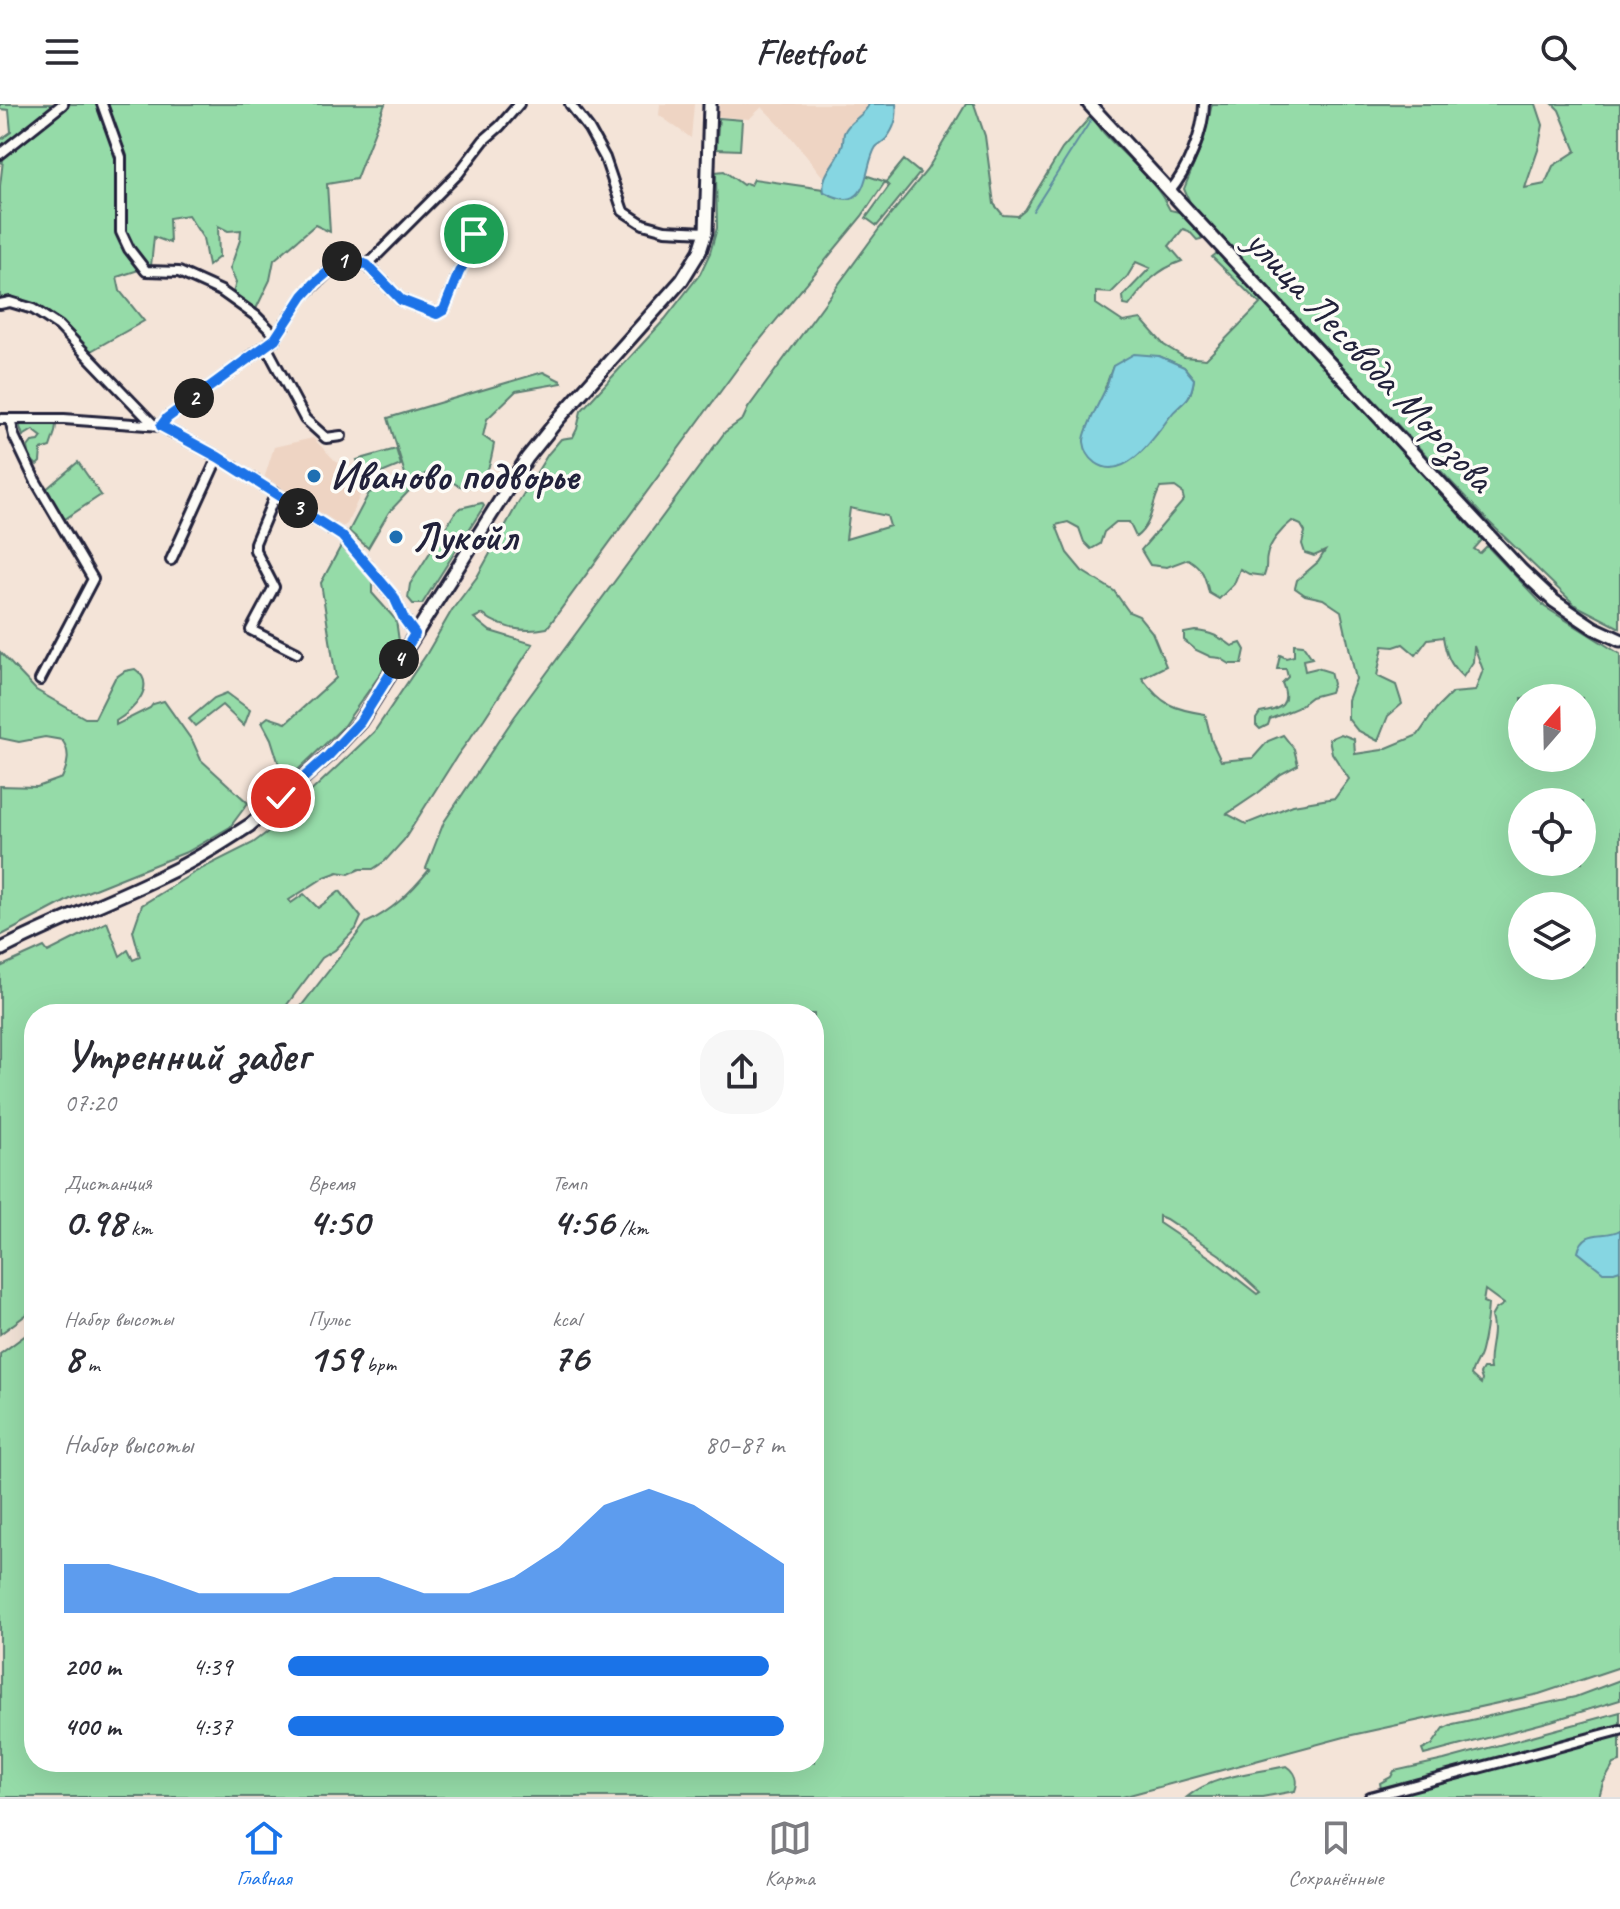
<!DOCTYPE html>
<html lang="ru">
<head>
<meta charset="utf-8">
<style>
	:root { --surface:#fff; --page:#f7f7f7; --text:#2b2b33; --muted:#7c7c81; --line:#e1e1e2; --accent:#1a73e8 }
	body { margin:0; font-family:Caveat,sans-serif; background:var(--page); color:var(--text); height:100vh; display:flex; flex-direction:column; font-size:30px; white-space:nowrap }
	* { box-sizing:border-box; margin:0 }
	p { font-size:26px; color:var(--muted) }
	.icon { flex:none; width:44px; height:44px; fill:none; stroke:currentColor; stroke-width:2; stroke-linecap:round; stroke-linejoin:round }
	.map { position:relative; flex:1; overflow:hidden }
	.sheet { position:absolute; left:24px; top:900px; width:800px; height:768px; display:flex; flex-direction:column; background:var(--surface); border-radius:32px; box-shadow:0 8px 32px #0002 }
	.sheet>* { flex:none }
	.needle { width:52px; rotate:20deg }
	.buttons { position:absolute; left:1508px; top:580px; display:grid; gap:16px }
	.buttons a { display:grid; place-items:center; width:88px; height:88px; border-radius:50%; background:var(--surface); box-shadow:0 8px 32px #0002; font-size:40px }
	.pin { position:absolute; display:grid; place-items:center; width:68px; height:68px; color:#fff; margin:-34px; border:4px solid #fff; border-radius:50%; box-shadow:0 2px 8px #0007 }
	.km { position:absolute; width:40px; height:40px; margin:-20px; border-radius:50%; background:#222; color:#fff; font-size:22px; line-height:40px; text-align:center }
	.round { display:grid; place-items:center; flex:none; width:84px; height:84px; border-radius:32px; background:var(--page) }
	.overview { display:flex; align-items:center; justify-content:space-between; height:136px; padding:0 40px }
	h1 { font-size:44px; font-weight:700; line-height:60px }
	.metrics { display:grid; grid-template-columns:repeat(3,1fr); gap:12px; height:136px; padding:8px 40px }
	.metrics div { display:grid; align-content:center }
	.metrics b { font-size:40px; font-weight:700 }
	.metrics small { font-size:22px; font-weight:400 }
	.metrics p { font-size:22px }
	.chart { height:224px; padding:16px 40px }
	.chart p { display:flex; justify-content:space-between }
	.chart svg { width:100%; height:144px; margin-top:8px; fill:var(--accent); opacity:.7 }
	ul { padding:0 40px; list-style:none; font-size:26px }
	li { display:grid; grid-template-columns:128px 96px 1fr; align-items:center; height:60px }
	li i { height:20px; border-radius:10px; background:var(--accent) }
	header { display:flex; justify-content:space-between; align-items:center; height:104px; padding:0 40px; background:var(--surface); font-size:36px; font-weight:700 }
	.tab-bar { display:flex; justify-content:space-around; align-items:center; height:112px; border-top:2px solid var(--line); background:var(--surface); font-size:22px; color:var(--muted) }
	.tab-bar a { display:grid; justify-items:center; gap:4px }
	.tab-bar .on { color:var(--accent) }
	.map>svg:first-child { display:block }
	.built { fill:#eed4c3 }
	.green { fill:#95dba8; stroke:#5c7e72; stroke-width:2; fill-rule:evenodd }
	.water { fill:#86d6e2; stroke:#5e8e9f; stroke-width:2 }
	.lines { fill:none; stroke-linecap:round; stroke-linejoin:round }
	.stream { stroke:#5e8e9f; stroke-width:2 }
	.street-casing { stroke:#22223b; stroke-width:14 }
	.secondary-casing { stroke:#22223b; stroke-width:17 }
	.street { stroke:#fdfcf7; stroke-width:8 }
	.secondary { stroke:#fdfcf7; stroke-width:11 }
	.route-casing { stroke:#fff; stroke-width:16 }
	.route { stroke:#1a73e8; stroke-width:10 }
	.poi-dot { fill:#1f6fb2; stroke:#fdfcf7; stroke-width:3 }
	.labels { text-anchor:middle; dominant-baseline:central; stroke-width:7; stroke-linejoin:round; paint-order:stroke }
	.street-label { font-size:40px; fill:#22223b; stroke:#fdfcf7 }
	.poi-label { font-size:40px; font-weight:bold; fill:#22223b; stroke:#fdfcf7; text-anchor:start }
</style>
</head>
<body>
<header><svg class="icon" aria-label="menu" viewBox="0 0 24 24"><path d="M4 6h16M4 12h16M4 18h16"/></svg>Fleetfoot<svg class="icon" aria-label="search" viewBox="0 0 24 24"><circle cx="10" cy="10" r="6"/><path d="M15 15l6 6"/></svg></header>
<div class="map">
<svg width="1620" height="1693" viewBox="0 0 1620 1693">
	<rect width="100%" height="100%" fill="#f4e4d8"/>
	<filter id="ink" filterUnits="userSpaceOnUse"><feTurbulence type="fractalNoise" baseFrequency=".0125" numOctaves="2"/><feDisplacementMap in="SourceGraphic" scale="16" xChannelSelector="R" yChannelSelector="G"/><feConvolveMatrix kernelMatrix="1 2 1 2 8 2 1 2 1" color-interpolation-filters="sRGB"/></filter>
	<g filter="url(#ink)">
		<g class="built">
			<path d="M660,0h34l-3,34 -32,-23z"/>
			<path d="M720,0h147l-2,9 -12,7 -10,13v11l-11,23 -9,10 -32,-40 -29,-30 -13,12 -33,-3z"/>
			<path d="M313,334l50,51 -16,35 -5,3 -78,-48 10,-32z"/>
		</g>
		<g class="green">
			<path d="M0,0h385l-29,75 -29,5 3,48 -15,-7 -41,35 -4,20 -15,31 -23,-14 4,-15 -6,-13 10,-29 1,-10 -13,1 -10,-5 1,31 -11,9 -5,-28 -15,-23 -19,3 1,25 -16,-6 -3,29 -34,11 3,14 24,30 -55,31 -29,-27 -38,-26 -14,-1 -8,2v-114l3,-26 -3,3v-23l11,-8 -2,-22 -9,-1z"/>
			<path d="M966,0h8l11,32 9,68 9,11 15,1 7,-6 37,-61 29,-33c5,5 8,11 12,16 23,26 52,47 67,78l13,3 19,21 -1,5 -4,1 -8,-9 -6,-2 -14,17 13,15c-26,9 -37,23 -53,45l-5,-1 -1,-9 27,-28 -14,-6 -9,15 -16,16 -15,-1v12l27,18 18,-3 23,26 20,12 22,2 54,-55 -48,-47 5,-4 47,48 218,239 -8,9 6,4 7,-7 58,61 75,47v576l-35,27 5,5 30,8v397l-81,27 -187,41 -230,62h-1122v-443l34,-25v433h780v-748h-519l71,-91c26,-12 45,-31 63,-53l-3,-2 18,-46 71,-106 210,-284 18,-13 5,-11 131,-179 48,-59zM1159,252l25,11 10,12c-4,26 -11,20 -25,37 -6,7 -9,15 -16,22l-48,-50 8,-22zM1175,383l7,5 2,8 -43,50 9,15 17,2 21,-8c15,9 17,17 21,34l10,6 15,-15 6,-15 9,5 15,2c4,-9 1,-12 3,-20 2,-13 15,-27 25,-35l9,4 4,7 -3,12 3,9 9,3 11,-5 -7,11 -21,18 -2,8 10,7 18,4 18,12 15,68 -8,21v19l9,11 21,11 10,-25 14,-12 -6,-19 -19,-9 6,-30 11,1 9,-3 13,11 12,-16 15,-2c3,18 7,28 20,40l10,-15 1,-16 9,24 -8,21 -23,2 -16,16 -18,26 -36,15 -27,4 -1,-15 -13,-5 -12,5 3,14 17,26 -14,19 -42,7 -47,19 -19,-10 31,-21 23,-19 17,-9 -4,-16 -11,-14 -15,6 -15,17 -32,3 -9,-19 -7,-28c-32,-5 -43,-9 -63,-36l24,-12 -14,-34 -13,-16 -10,-4 -15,-21 -32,-20 -15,-18 -11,-28 12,-3 11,6 5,14 7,7 9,-5 4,-12 12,-10h13l7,15c18,-15 14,-30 24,-49zM850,404l37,8 3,10 -44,13zM1522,594h60v60h-60zM1522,698h60v60h-60zM1522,802h60v60h-60zM1159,1112l7,3 54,36 40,37 -3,2 -46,-36 -52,-35zM1485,1186l19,14 -9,6 -4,7c6,18 -4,34 -1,52h-7l-3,5 2,6 -1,4 -10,-9c2,-9 8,-15 10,-24 4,-15 6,-31 7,-47l-5,-2z"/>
			<path d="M1212,0h324l7,21 -5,25 -13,38 20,-4 8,-18 23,-15 -17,-41 -6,-6h67v524l-45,-23 -87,-84 -297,-316 -7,-16 19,-47z"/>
			<path d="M719,14l23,2 -2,30 -24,-1z"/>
			<path d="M904,56l16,13 -43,53 -11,-8 23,-32 -4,-4 -23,34 -117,142 -198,270c-23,5 -46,0 -65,-14l-8,4 16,13 43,13 -49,75 -27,37 -53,84 -19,21 -12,8h-13l-11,5 -11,-2 -13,5 -36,23 2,3 13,-9 14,14 22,-17 21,26 -5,12 -21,21 -13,8 -42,56h-246v295l-34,25v-367l44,-20 4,5 59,-30 13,34 8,-6 5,10 7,-3 -7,-26 9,-26 53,-33 58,-29 16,-12 105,-99 52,-77 26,-45 25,-33 41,-74 30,-49 13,-15 12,-2 4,-8 4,-18 84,-92 35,-45 10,-21 7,-25 -1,-56 8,-1 19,14 3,-2 5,2 3,-6 69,10 1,3 17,6 24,-23 21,7z"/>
			<path d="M543,268l18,9 1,2 -46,8 -29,28 -4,17 11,8c-5,25 -4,31 -27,44l-10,-3 -19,-13 -13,2 -36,38 -21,36 -19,-17 20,-38 37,-16 -18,-59z"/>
			<path d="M54,319l2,2 -1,7 -5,15 -9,3 -1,12 -3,3 -7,-6 -2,-12 4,-5 7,-1 3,-4 -9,-7 -10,6 -4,-12z"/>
			<path d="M396,345l5,16 -36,15 -8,-20z"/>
			<path d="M78,358l23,33 -39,26 -18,-30z"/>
			<path d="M482,399l2,3 -62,98h-9l-5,-6 2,-14 45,-71 5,-5z"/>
			<path d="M341,442l31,31v16l24,27 3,21 -20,35 -37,52 -60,57 -17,13 -3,-2 1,-4 18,-16v-5l-10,-32 -9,-17 6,-5 18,6 50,-45 -15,-95z"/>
			<path d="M1195,527c15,1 25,6 37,15l9,-3 4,7 -3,14h-12l-10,-6 -9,-1 -15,-7 -12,-10v-7z"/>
			<path d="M1294,540l9,1 9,13 -9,2 2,11 12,-3 13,4 3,12 -3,8 -19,5 -14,11 -27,11 -2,6 -8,4 -4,-4v-6l4,-6c21,-3 31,-9 22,-30l6,-6 -2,-8h-9l3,-14 6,3 8,-2z"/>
			<path d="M0,548l36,38 49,28h10l20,-40 10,-7 10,-2c24,17 -4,43 -19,52v4l34,-17 3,-4 11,-3 29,41 8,18 47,43 -18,24 -41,24 -117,47 -72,38v-150l37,1 25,-9c6,-13 9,-26 0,-38l-17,-3 -26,5 -19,-4z"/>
			<path d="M227,589l23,17 -6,16 -22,-21 -27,21 -6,-7 25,-21z"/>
			<path d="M1620,1576v20l-69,21 -127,34 -2,-5 10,-5 12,-17 9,-4 122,-27z"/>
			<path d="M1620,1608v13l-239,64 -1,-6 11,-6 3,-6 50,-11z"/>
			<path d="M1620,1629v29l-6,2 -11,19 -4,14h-219z"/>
			<path d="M1287,1662c9,6 12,15 8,25l-33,6h-75c26,-22 67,-24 100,-31z"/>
		</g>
		<g class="water">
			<path d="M869,0h27c2,13 -2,25 -10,35 -3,3 -7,5 -10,8 -9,13 -8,43 -22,50 -9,5 -21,-1 -30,-5 -4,-18 13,-29 18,-46 2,-4 1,-9 2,-13 5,-13 20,-16 25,-29z"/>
			<path d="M1134,250l25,2 25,11 10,12c-4,27 -13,21 -26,40 -14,19 -44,64 -72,44 -7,-5 -11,-13 -12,-21 -1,-10 16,-41 21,-52 3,-8 5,-16 8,-24z"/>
			<path d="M1620,1126v40l-6,2h-11l-25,-20c6,-25 27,-13 42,-22z"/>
		</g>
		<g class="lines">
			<path class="stream" d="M1033,107l58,-91"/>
			<defs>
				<g id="street">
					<path d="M102,0l19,53v75l8,17 17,22 33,1 42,19 35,25 20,20"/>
					<path d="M570,0l19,25 16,29 18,53 20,13 22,6 41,2"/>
					<path d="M0,50l63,-50"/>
					<path d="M1169,88c18,-20 35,-61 35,-88"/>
					<path d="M367,161l34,35 36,14 7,-4 15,-38 14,-24 2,-6 -1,-8 -6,-8"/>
					<path d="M0,200l10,-2 23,7 26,17 95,99"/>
					<path d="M266,242l39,73 21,19 15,-2"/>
					<path d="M0,315h64l97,7 57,31 124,79 52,61 10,22 11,15"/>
					<path d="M10,315l4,17 21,44 58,99 -53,101"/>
					<path d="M161,322l6,-8 108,-79 28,-43 33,-31 8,-5h9l14,5 91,-91 26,-34 16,-14 19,-22"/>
					<path d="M276,389l-21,50v7l19,37 -23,43 46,23"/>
					<path d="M171,456l47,-103"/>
					<path d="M1370,1693l250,-67"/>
				</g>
				<g id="secondary">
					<path d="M1089,0l432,466 33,31 40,27 26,12"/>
					<path d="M0,846c53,-28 110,-48 164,-75 30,-14 58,-32 86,-50l78,-69 32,-34 167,-264 33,-41 122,-137 18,-29 6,-19 4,-128"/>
				</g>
			</defs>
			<use href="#street" class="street-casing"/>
			<use href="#secondary" class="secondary-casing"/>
			<use href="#street" class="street"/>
			<use href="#secondary" class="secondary"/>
		</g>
	</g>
	<g class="lines" filter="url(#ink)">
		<defs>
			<path id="route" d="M281,694l47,-42 32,-34 55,-88 -11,-15 -10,-22 -52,-61 -124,-79 -57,-31 6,-8 108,-79 28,-43 12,-13 21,-18 8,-5h9l14,5 34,35 36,14 7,-4 15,-38 14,-24 2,-6 -1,-8"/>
		</defs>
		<use href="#route" class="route-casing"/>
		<use href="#route" class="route"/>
	</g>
	<g class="poi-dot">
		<circle cx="314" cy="372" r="8"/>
		<circle cx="396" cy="433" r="8"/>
	</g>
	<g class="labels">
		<g class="street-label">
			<text transform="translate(1370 256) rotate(47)">улица Лесовода Морозова</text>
		</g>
		<g class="poi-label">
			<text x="330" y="372">Иваново подворье</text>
			<text x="412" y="433">Лукойл</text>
		</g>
	</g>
</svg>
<div class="buttons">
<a><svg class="needle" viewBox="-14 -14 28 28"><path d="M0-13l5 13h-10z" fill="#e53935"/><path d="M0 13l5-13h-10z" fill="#7c7c81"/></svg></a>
<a><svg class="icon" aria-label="locate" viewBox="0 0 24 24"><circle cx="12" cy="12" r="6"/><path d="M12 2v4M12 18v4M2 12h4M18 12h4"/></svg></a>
<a><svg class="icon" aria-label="layers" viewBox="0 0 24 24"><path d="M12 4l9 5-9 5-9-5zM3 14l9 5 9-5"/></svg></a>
</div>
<div class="pin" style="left:474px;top:130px;background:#1e9e55"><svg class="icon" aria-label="arrive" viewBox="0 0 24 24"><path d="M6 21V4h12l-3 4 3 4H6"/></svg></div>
<div class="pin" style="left:281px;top:694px;background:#d93025"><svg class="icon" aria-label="check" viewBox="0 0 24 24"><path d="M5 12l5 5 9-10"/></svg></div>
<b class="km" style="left:342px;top:157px">1</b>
<b class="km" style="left:194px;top:294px">2</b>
<b class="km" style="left:298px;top:404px">3</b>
<b class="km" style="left:399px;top:555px">4</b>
<section class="sheet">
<div class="overview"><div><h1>Утренний забег</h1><p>07:20</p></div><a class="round"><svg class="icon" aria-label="share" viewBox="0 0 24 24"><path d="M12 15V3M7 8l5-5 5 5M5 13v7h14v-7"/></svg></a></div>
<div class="metrics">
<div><p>Дистанция</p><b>0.98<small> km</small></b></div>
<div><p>Время</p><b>4:50</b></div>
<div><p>Темп</p><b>4:56<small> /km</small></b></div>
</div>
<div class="metrics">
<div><p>Набор высоты</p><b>8<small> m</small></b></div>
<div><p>Пульс</p><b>159<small> bpm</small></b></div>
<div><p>kcal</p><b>76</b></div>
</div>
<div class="chart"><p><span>Набор высоты</span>80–87 m</p>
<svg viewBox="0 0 160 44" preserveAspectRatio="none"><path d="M0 44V29L10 29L20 33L30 38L40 38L50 38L60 33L70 33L80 38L90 38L100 33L110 24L120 11L130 6L140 11L150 20L160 29V44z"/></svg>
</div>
<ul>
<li><b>200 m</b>4:39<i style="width:97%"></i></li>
<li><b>400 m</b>4:37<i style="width:100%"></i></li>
</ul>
</section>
</div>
<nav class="tab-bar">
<a class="on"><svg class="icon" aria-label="home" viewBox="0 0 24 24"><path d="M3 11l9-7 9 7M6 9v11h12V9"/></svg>Главная</a>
<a><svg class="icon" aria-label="map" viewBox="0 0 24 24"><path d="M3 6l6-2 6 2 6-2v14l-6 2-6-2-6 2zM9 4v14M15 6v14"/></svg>Карта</a>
<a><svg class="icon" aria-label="saved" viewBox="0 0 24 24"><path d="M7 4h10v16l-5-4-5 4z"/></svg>Сохранённые</a>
</nav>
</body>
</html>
